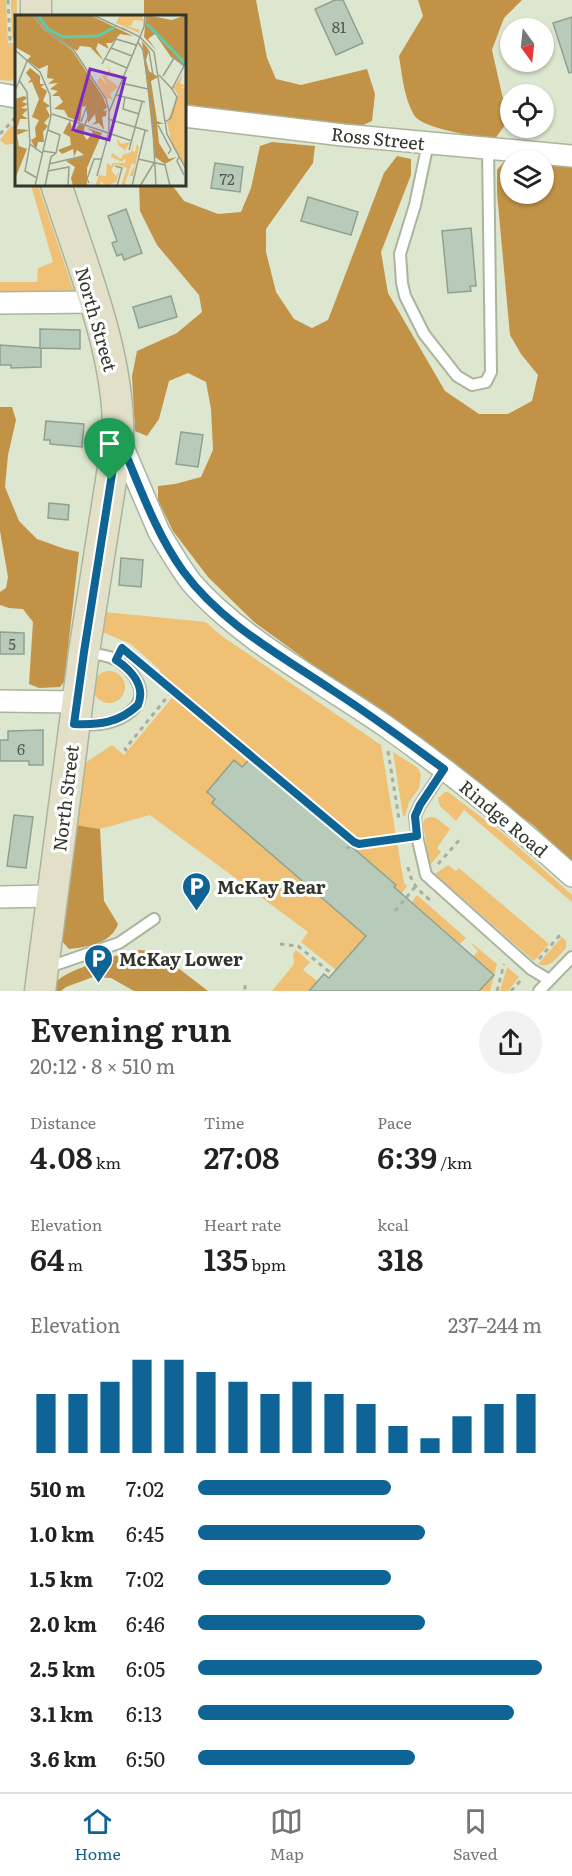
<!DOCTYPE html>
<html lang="en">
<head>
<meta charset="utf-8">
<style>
	:root { --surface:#fff; --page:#f2f2f2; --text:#222; --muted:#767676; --line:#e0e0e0; --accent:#0e6495 }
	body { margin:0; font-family:Literata,serif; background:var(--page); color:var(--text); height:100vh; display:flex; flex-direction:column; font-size:22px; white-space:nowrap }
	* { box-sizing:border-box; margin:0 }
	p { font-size:20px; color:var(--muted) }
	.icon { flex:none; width:33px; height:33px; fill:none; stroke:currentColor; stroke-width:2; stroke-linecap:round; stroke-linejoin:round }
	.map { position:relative; height:991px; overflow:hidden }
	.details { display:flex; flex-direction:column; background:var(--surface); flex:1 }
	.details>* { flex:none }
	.needle { width:39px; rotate:165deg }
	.buttons { position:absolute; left:500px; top:18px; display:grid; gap:12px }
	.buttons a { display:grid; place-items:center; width:54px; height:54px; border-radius:50%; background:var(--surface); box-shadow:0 2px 4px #0004; font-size:30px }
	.pin { position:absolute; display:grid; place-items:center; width:51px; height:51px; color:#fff; margin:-62px -26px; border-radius:50% 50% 50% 0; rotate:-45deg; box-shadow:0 0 6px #0007 }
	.pin .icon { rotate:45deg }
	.round { display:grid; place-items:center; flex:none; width:63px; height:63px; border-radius:32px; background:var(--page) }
	.summary { display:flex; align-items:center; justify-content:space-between; height:102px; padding:0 30px }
	h1 { font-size:33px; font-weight:600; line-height:45px }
	.stats { display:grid; grid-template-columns:repeat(3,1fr); gap:9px; height:102px; padding:6px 30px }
	.stats div { display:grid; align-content:center }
	.stats b { font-size:30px; font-weight:600 }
	.stats small { font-size:16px; font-weight:400 }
	.stats p { font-size:16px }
	.chart { height:168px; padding:12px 30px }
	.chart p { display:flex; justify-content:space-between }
	.chart svg { width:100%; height:108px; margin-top:6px; stroke:var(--accent); stroke-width:6 }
	ul { padding:0 30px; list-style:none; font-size:20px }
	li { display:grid; grid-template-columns:96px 72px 1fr; align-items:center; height:45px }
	li i { height:15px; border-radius:8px; background:var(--accent) }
	.dock { display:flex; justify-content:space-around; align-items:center; height:84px; border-top:2px solid var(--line); background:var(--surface); font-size:16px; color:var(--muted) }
	.dock a { display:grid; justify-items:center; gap:3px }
	.dock .current { color:var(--accent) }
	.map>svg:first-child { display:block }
	.green { fill:#f0c075 }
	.forest { fill:#c29347; fill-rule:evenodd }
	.building { fill:#b8cbba; stroke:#8fa190; stroke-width:1.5 }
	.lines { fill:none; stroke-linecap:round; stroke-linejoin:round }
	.lane-casing { stroke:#abb49d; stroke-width:14 }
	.street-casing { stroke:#abb49d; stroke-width:24 }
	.secondary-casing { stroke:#abb49d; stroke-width:33 }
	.path { stroke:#a8af9d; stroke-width:3; stroke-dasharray:4.5 4.5; stroke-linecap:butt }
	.lane { stroke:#fff; stroke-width:10 }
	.street { stroke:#fff; stroke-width:21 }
	.secondary { stroke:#e3e0ca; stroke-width:30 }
	.route-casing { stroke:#fff; stroke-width:12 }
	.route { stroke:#0e6495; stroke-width:8 }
	.labels { text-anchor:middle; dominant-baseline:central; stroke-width:6; stroke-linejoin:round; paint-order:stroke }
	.number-label { font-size:15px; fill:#545a50 }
	.street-label { font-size:18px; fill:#32352c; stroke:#fff }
	.poi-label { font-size:18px; font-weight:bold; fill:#32352c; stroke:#fff; text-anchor:start }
	.inset-river { fill:none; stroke:#60caaa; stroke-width:3 }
	.inset-road { fill:none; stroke:#999f8e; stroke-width:1.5 }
	.view { fill:#7b2cbf; fill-opacity:0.15; stroke:#7b2cbf; stroke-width:3 }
	.inset-edge { fill:none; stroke:#32352c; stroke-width:3 }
</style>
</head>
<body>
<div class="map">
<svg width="572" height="991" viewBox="0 0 572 991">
	<rect width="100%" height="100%" fill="#dde6cf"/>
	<g class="green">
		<path d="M0,0h6l2,43h8v33l-5,5 -11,-1z"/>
		<path d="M11,0h6l-1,39h-4z"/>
		<path d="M11,126l5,1v16l-10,2 -6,-5z"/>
		<path d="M31,185h7l36,107 -74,3v-13h37l1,-14 15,-6z"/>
		<path d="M104,612l102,10 13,12 162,111 15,91 -37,6 -62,-53 -5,6 -42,-36 -8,8 -8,-6 -27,31 8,7 -3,4 154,133 -30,34 -35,-28 7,-10 -158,-117 -50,14 -24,-4 9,-62 27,-18 12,10 53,-63 -16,-14 -1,-8 -29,-26 -29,-12z"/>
		<circle cx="109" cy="687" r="16"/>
		<path d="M393,752l25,16 3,7 -2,13 -10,14 -4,14h-2z"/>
		<path d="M445,792h3l57,43 67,60v7l-108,-92 -8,11 -16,-15 -2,-8z"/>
		<path d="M430,817l6,1 14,11 -13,19 4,4 -11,13 -7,-41 2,-5z"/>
		<path d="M397,842l7,41 3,3 -14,19 -8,-6 11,-14 -40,-34 6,-4z"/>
		<path d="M448,865l8,6 3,-3 90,76 -15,17 -99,-87z"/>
		<path d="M417,895l49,43 -6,6 -48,-42z"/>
		<path d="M562,937l4,4v7c-8,8 -16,22 -28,16z"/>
		<path d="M473,944l24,20 -7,27h-11l14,-16 -20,-18 5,-6 -6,-6z"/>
		<path d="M296,950l14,12 -7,8 14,11 -8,10h-37l22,-27 -1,-10z"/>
		<path d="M507,967l12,10 -11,14h-8z"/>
	</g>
	<g class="forest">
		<path d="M144,0h112l11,58 9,21 25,6 66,-16 8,25 -3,27 -15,7 -172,-21 -1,-91h-40z"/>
		<path d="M418,0h104l-18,18 -12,32 16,71 -14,19c-17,-4 -72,-11 -80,-25 -10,-17 -12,-40 -15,-59l24,-40z"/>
		<path d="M272,142l43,4 -2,17 -47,66v23l10,40 18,27 18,9 16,-8 56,-147 13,-17 14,3v16l-30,77 7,41 57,98 34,23h29l24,-13 6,-26 -17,-21 -11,-19 -13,-142v-23l12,-14 63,8v697l-39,-36 -279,-203 -46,-45 -35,-46 -15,-31v-14l17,-2 26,-7 12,-27 -2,-41 -5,-27 -18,-9 -19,8 -10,38 -12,17 -12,-5 -3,-55 5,-25 40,-18 25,-21 -3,-17 -42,-50 -17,-34 -1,-26h33l12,16 34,13 23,-2 10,-24 9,-42zM510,160h33v34h-33z"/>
		<path d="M0,407h12l4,13 -8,35 -3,32 14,34 18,18 28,10 14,3 -14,122 -1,8 -4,5 -21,1 -10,-4 4,-62 -10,-13 -14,-1 -9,-3v-13l6,-4 2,-11 -8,-46z"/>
		<path d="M76,825l24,4 4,72 14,23c-7,20 -31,23 -49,25l-8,-9z"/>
		<path d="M138,950l18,1 52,40h-74l-23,-13 -18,-1 -27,10 -5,4h-9c1,-1 3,-8 4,-9 10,-12 66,-29 82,-32z"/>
	</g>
	<g class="building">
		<path d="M335,0h8l20,43 -27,12 -21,-46z"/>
		<path d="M572,17v55l-3,1 -16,-50z"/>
		<path d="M215,163l28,4 -3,25 -29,-4z"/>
		<path d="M308,197l50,15 -7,23 -50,-14z"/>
		<path d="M126,209l16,44 -18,7 -2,-6 -5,2 -5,-13 5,-2 -9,-25z"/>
		<path d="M471,228l5,58h-6l1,5 -23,2 -6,-62z"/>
		<path d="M171,296l6,21 -38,11 -6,-21z"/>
		<path d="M40,329l40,1v19l-39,-1v19l-30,1v-3h-11v-20l40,3z"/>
		<path d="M46,421l38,3 -2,23 -32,-3v-4h-6z"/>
		<path d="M181,432l22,3 -5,32 -22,-3z"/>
		<path d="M49,503l20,2 -1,15 -20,-2z"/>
		<path d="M121,558l22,2 -2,27 -22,-2z"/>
		<path d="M0,632l24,1v21h-24z"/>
		<path d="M43,730v35h-14v-4h-29v-21h8v-9z"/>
		<path d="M250,759l146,126 -2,2 100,88 -15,16h-170l15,-17 5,4 37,-42 -154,-133 3,-4 -8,-7 27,-32 8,7z"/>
		<path d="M14,815l19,2 -7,51 -19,-2z"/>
	</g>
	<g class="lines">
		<defs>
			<g id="lane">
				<path d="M428,143l-13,62 -15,49 2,29 3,13 19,38 33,42 15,9 14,-3 5,-10 -3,-224"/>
				<path d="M76,724c8,0 16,1 24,0 20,-2 49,-17 38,-41 -5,-10 -14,-19 -23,-24 -9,-4 -19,-5 -28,-6"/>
				<path d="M444,769l-24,36 -5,11 2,20 9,39 105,94 18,11"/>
				<path d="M46,968l73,-25 35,-24"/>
				<path d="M539,991l33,-34"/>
			</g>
			<g id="street">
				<path d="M0,94l16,3"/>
				<path d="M184,116l159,19 229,21"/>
				<path d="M0,303l94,-1"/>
				<path d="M118,436l41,96c10,17 20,34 32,50 49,57 131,100 193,143 66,47 129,97 188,151"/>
				<path d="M0,701l77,1"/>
				<path d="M0,897l52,-1"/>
			</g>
			<g id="secondary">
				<path d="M36,0v16"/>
				<path d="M40,991l44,-339 34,-216c2,-81 -37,-174 -62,-252"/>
			</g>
		</defs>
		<use href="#lane" class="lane-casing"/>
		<use href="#street" class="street-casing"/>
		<use href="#secondary" class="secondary-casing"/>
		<g class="path">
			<path d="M8,0l2,41h6"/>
			<path d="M0,134l16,-17"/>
			<path d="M148,670l206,172"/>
			<path d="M127,751l-2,-2 47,-58"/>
			<path d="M388,751l11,68"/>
			<path d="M347,849l7,-7 5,2 44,-6"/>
			<path d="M438,864l24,-27"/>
			<path d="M408,867c3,16 9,22 22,33"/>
			<path d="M395,911l20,-24"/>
			<path d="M280,944l18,2 34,28"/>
			<path d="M539,959l21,-24"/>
			<path d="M245,985v6"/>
			<path d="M497,991l7,-27"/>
			<path d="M511,991l11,-12"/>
		</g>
		<use href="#lane" class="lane"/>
		<use href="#street" class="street"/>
		<use href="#secondary" class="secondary"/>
	</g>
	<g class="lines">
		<defs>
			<path id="route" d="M118,436c20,45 36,95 65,135 38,52 97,84 149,119 39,25 75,52 112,79l-24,36 -5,11 2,20 -58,8 -5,-2 -232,-194 -6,12c15,10 30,26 22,45 -19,18 -39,20 -64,19l10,-72z"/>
		</defs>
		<use href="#route" class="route-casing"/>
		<use href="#route" class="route"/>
	</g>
	<defs>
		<symbol id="parking-pin" viewBox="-11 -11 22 30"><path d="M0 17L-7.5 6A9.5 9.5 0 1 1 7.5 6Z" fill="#0e6495" stroke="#fff"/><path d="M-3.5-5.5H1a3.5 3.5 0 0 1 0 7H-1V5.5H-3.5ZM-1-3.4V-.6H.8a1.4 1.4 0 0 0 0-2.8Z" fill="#fff"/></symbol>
	</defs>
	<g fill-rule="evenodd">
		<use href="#parking-pin" x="180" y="870" width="33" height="45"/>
		<use href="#parking-pin" x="82" y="942" width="33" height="45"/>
	</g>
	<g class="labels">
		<g class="number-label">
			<text x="339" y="26">81</text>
			<text x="227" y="178">72</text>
			<text x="12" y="643">5</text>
			<text x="21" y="748">6</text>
		</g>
		<g class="street-label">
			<text transform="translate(378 138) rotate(6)">Ross Street</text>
			<text transform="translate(97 319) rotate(74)">North Street</text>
			<text transform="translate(65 798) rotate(-83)">North Street</text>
			<text transform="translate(504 818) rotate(40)">Rindge Road</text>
		</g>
		<g class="poi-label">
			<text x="217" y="886">McKay Rear</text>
			<text x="119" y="958">McKay Lower</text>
		</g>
	</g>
	<g transform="translate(15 15)">
		<rect width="171" height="171" fill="#dde6cf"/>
		<path d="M105,0h21l3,6 -10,-1 -3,6h-4l13,4 -1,3 -23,-10zM92,49l4,9 -5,4 12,10 -8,7 3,6 -7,-2 -9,-16 3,-5 9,10 -7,-11 7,-5zM168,59l-3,9 6,3 -5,2h5v81l-14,-23 -5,-24 11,-28 -5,-6zM102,123l4,6 9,-2 -7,13 8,-3 3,-13 -2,12 3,1 2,-8 2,3 -6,29h-4l6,-11 -3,-2 -7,20 2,3h-6l6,-18 -12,-4 -4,6 5,6 3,-6 -3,12 -10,4 -5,-5 -1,5h-5l4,-11 7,1 1,-13 5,3v-3h13l1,-5 -4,4 -11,-5 1,-4 9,6 4,-9 -7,-5z" fill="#f0c075"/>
		<path d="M0,0h17l13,16 27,19 31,47 4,10 -4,5 4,-2 -1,6 -4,1 2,13 -5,-7 -7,2 4,-4 -1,-7 -7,9 -2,-17 -4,1 -2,15 -12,-5 -4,-7 -10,-1 9,-7 -4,-6h-7l6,-5 -8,-2 8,-6 -10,1 6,-5 -7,-1 1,-13 -9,4 -12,-9 4,-4 -16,-9zM19,0h56l43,21 -13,-2 -8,9h-6l3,6 -11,-6 -2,6 8,12 -14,-14 -10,-1 -3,5 -30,-20zM131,0l26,5 14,-5v52l-15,-10 -16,-23 -7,5 9,12 -13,-14zM127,26l7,9 -3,10 3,11 9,6 -7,4 6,40 7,3h-7l2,19 10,16 8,-2 -12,7 -10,-7zM15,53l10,8v8h5l-4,3 6,4 -4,10 7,5 -4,2 4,8 -6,7 4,3 -5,6 1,10h-6l-2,8 -5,-10 5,-3 -1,-9 4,-8 -7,-3 7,-18 -7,-17 -4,1 3,-4 -5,-6zM9,81l3,2 -5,4 6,2 -7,4 7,1 -6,6 6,4h-8l-3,10 12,1 -12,5 2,11 8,3 -12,30v-80zM55,105l3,13 6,-9 6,2 -2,8 4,6 6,-8 -6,-4 15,5 -15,35v18h-14l-2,-8 4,-11 -9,-6 18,-6 -7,-5 -3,7 -1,-8 -11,5 -4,-4 13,-5 -1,-8 -7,-4z" fill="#c29347"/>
		<path class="inset-river" d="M23,0l10,14 15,8 35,-1 17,-9M132,9l39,40"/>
		<path class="inset-road" d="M18,0l14,17 26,17 33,50 3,12M78,0l32,15M107,13l18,9 14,15 13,82 19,35M123,27l5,8 9,61 4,75M96,33l21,8M0,35l25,22 10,23 1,21 -16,70M134,36l4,24M91,44l21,9M87,49l14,-25 20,6M144,60l13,14 12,-23 -10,-8 -11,18M4,65l8,12 3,52 12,9M106,68l27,6M0,76l12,-30M101,80l29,7M110,82l-2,12 16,5M37,99l80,27M93,104l40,12M66,107l5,-14 3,7 -4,9M150,107l6,-4 6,-21 -5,-8M147,118l-4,-8 13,25 -3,4M15,129l-5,27 12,7M114,135l13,-48M28,136l13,2 4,-18 -12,-5M164,142l-2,4 7,14M123,144l27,6 5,21M34,149l34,-8M100,151l7,2 -5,18M33,156l21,-4 -1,19M82,161l12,-44v-20l35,-85 1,-12M74,168l-2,-4 7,-20h8M30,171l6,-29 5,-4M117,171l13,-55M125,171l14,-23"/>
		<path class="view" d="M75,54l35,9 -16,62 -36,-10z"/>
		<rect width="171" height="171" class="inset-edge"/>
	</g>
</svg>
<div class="buttons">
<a><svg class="needle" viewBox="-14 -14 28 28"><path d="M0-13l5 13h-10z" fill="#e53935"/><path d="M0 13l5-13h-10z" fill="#767676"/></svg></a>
<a><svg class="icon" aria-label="locate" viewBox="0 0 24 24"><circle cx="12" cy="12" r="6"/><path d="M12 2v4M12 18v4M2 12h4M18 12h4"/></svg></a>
<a><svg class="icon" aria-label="layers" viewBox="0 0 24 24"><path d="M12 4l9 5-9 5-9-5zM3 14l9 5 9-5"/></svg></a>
</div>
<div class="pin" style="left:110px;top:480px;background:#1e9e55"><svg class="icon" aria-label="arrive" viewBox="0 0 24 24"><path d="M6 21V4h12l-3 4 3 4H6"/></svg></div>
</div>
<section class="details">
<div class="summary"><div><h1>Evening run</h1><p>20:12 · 8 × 510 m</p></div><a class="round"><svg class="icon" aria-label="share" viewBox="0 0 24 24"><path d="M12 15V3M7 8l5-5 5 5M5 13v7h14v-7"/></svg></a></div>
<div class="stats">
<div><p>Distance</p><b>4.08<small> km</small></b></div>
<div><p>Time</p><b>27:08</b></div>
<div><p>Pace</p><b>6:39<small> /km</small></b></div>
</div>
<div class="stats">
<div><p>Elevation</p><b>64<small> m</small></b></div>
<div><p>Heart rate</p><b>135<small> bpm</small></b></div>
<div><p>kcal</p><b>318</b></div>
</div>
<div class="chart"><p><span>Elevation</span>237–244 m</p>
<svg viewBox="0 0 160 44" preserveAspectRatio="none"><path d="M5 44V20M15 44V20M25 44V15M35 44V6M45 44V6M55 44V11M65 44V15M75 44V20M85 44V15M95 44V20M105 44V24M115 44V33M125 44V38M135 44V29M145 44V24M155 44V20"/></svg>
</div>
<ul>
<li><b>510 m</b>7:02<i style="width:56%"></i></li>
<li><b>1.0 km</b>6:45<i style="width:66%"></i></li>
<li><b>1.5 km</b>7:02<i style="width:56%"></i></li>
<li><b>2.0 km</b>6:46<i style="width:66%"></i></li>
<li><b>2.5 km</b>6:05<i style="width:100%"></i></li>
<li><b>3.1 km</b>6:13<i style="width:92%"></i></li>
<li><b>3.6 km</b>6:50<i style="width:63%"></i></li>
</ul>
</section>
<nav class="dock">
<a class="current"><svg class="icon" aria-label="home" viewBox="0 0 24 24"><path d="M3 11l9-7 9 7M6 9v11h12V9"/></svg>Home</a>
<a><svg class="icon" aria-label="map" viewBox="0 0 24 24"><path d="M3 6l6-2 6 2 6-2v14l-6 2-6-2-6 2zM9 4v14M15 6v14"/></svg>Map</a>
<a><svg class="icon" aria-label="saved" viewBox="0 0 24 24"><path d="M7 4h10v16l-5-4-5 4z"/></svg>Saved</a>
</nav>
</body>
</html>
